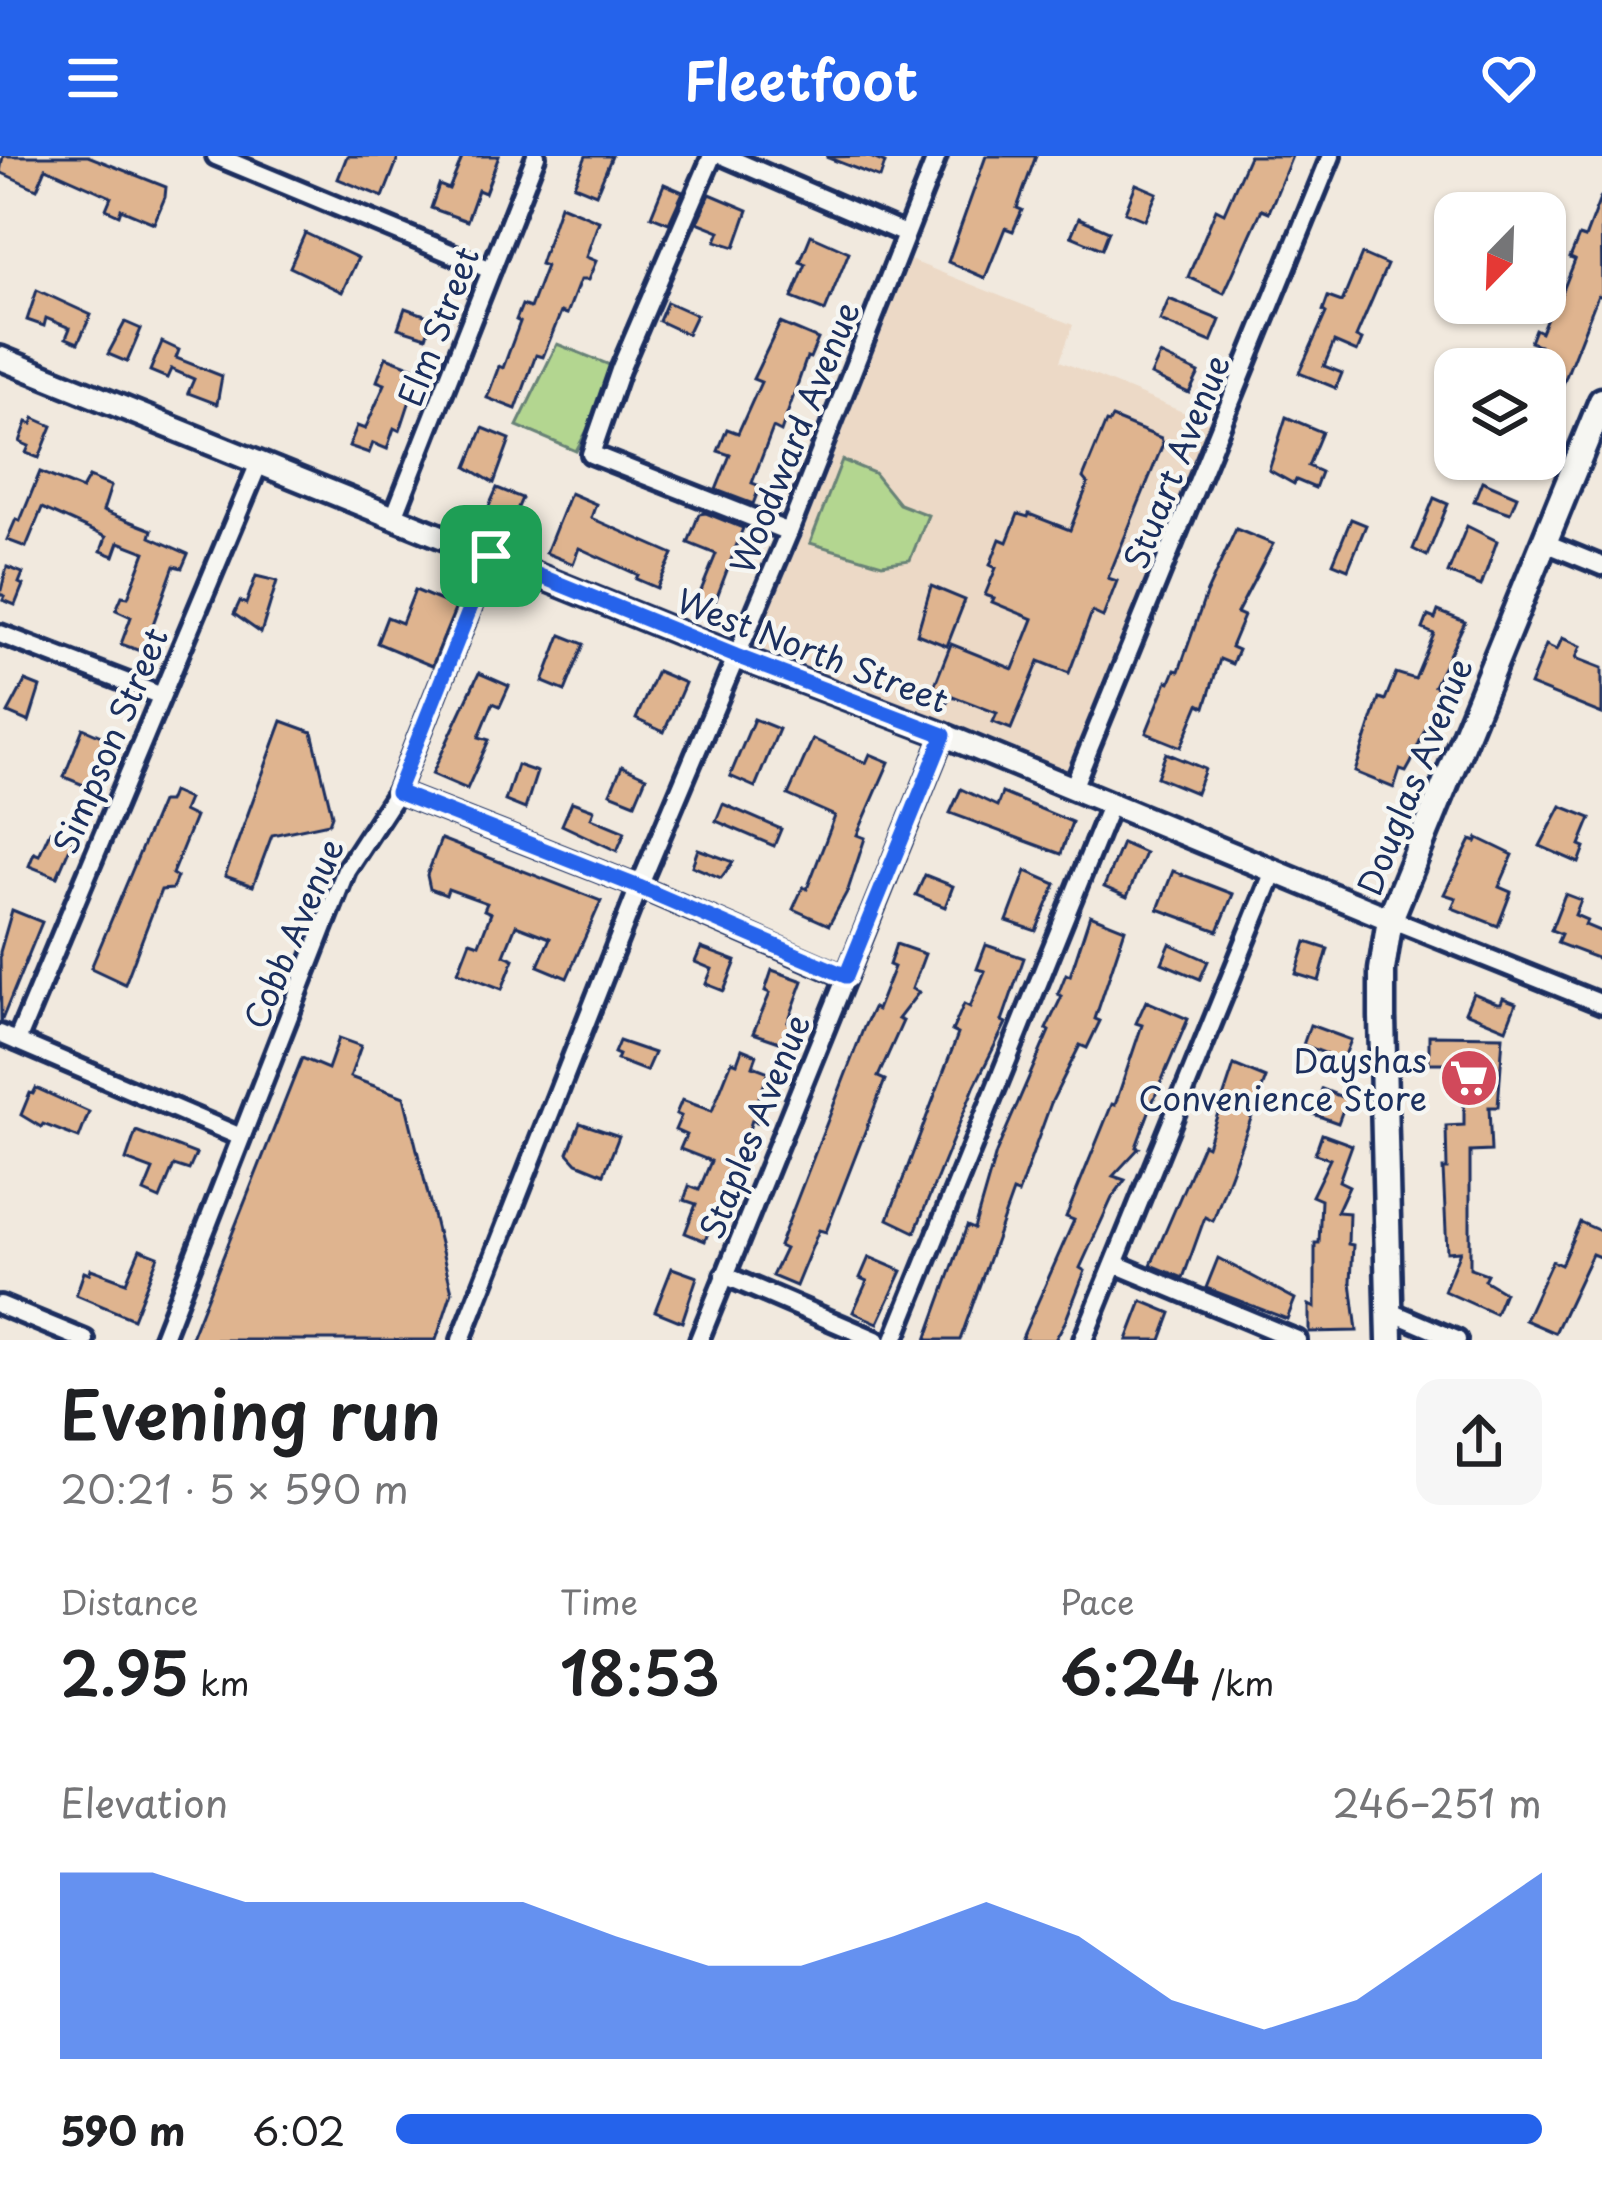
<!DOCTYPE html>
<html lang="en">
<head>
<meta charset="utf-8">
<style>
	:root { --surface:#fff; --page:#f6f6f6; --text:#202124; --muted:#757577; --accent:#2563eb }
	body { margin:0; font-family:"Playpen Sans",sans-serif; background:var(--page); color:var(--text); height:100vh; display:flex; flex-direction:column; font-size:45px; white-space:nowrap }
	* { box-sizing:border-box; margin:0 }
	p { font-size:39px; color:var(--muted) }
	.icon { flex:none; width:66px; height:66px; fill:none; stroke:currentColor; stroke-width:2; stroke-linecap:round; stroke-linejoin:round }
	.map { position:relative; height:1184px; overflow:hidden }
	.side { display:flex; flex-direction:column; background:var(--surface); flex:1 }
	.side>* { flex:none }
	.needle { width:78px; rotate:203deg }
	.controls { position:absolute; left:1434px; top:36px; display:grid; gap:24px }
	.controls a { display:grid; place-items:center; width:132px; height:132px; border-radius:24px; background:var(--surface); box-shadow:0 3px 9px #0004; font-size:60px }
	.pin { position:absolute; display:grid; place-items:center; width:102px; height:102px; color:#fff; margin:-51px; border-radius:24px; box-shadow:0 6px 18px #0006 }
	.round { display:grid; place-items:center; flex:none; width:126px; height:126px; border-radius:24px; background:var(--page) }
	.headline { display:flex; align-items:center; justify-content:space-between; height:204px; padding:0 60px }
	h1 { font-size:66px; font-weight:600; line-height:90px }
	.metrics { display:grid; grid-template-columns:repeat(3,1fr); gap:18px; height:204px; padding:12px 60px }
	.metrics div { display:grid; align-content:center }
	.metrics b { font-size:60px; font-weight:600 }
	.metrics small { font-size:33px; font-weight:400 }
	.metrics p { font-size:33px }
	.chart { height:336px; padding:24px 60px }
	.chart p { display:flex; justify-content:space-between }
	.chart svg { width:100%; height:216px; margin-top:12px; fill:var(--accent); opacity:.7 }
	ul { padding:0 60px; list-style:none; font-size:39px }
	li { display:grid; grid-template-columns:192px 144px 1fr; align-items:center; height:90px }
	li i { height:30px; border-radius:15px; background:var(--accent) }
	header { display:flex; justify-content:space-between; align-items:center; height:156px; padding:0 60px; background:var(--accent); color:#fff; font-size:54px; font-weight:600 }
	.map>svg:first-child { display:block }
	.built { fill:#ecd9c6 }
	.green { fill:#b3d690; stroke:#678277; stroke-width:3 }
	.building { fill:#dfb48f; stroke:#1b2f5e; stroke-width:3 }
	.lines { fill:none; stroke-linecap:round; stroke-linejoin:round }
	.minor-casing { stroke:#1b2f5e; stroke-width:26 }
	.tertiary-casing { stroke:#1b2f5e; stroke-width:30 }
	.secondary-casing { stroke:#1b2f5e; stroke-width:33 }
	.minor { stroke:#f6f6f2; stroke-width:16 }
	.tertiary { stroke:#f6f6f2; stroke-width:21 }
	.secondary { stroke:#f6f6f2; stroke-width:24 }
	.route-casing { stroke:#fff; stroke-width:24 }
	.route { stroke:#2563eb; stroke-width:15 }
	.labels { text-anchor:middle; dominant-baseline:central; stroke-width:9; stroke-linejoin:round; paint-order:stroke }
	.street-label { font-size:33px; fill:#1b2f5e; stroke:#f6f6f2 }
	.poi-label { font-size:33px; fill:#1b2f5e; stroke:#f6f6f2; text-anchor:end }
</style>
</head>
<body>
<header><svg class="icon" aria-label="menu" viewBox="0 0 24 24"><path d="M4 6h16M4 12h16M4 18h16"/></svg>Fleetfoot<svg class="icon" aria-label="heart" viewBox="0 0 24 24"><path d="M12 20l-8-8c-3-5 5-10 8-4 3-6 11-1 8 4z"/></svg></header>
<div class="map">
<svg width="1602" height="1184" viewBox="0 0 1602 1184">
	<rect width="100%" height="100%" fill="#f1e9de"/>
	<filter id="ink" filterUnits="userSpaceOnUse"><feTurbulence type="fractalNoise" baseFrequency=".00833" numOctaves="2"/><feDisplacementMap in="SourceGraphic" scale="24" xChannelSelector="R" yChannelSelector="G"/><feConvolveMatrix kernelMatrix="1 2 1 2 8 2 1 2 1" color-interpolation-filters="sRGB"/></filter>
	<g filter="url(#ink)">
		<path class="built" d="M910,104l163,65 -13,36 154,64 -136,339 -8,8 -315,-126z"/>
		<g class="green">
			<path d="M557,188l63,25 -44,82 -59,-25z"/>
			<path d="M842,304l32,13 25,31 29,11 -18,45 -28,4 -72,-21z"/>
		</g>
		<g class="building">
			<path d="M3,0h85l78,31 -1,10 -11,26 -33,-14 -2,6 -13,-6 5,-12 -65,-29 -9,21 -37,-17z"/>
			<path d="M347,0h52l-16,41 -45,-18z"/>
			<path d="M463,0h36l-14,37 -7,-3 -11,31 -36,-13 8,-23 10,4z"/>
			<path d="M586,0h26l-16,38 -22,-9z"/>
			<path d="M868,0l17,7 -5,15 -54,-21z"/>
			<path d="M986,0h50l-19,52 5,2 -9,21 -8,-3 -20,50 -37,-16z"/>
			<path d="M1249,0h43l-23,56 -7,-3 -38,84 -36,-16 28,-68 8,4z"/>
			<path d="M664,28l19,8 -14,31 -18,-7z"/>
			<path d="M1136,28l21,9 -12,27 -20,-8z"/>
			<path d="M710,38l38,16 -13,37 -19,-6 4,-10 -23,-9z"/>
			<path d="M1601,40l1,101 -4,-2 -40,102 -13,-5v-23h-16l10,-24 -9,-3 5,-13 6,3 15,-36 4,2 15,-38 -5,-2 9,-22 6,2z"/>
			<path d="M560,49l39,16 -13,36 10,4 -8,19h-8l-13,34 -6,-2 -18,45 -7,-2 -20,54 -29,-11 12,-32 4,2 17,-46 -4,-2 6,-15 8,3 16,-42 -6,-2z"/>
			<path d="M1079,62l30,13 -7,18 -31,-13z"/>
			<path d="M305,77l53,25 -16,34 -52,-25z"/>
			<path d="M811,79l38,17 -24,59 -33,-13 14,-34 -6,-2z"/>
			<path d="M1362,98l25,11 -31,72 6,3 -5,12 -23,-10 -10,24 18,7 -6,15 -37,-15 27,-60 -3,-2 5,-14 14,5z"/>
			<path d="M37,134l54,25 -13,28 -12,-5 4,-10 -24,-10 -2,8 -17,-6z"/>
			<path d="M1169,143l51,21 -9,22 -51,-21z"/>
			<path d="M667,146l29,13 -9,19 -28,-13z"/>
			<path d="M405,152l28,10 -7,19 -28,-9z"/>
			<path d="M125,166l16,7 -14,33 -19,-8z"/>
			<path d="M780,167l38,16 -8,19 -3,-1 -26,75 -8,-4 -21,55 8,3 -7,18 -37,-14 14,-35 -12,-4 9,-22 11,4 23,-51 -8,-3z"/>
			<path d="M162,186l17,8 -3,8 46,18 -5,28 -29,-11 6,-14 -23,-10 -4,9 -17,-7z"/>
			<path d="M1160,199l39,18 -10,20 -38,-18z"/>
			<path d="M386,201l34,13 -20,61 -6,-3 -7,21 -14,-6 -4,10 -20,-7 8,-20 8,3 20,-45 -8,-3z"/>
			<path d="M1286,261l36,15 -14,34 13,6 -6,16 -19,-8 -2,4 -25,-14z"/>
			<path d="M34,262l18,8 -13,32 -13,-5 3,-7 -9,-4 7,-20 5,2z"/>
			<path d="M1112,262l49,20 2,6 -55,134 9,3 -14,36 -11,-5 -23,61 -30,-12 -28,68 -18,-7 4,-9 -47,-18 -3,8 -17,-6 21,-53 62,25 20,-50 -41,-17 2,-4 -9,-3 11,-27 -6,-3 10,-26 7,3 11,-28 10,3 1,-3 41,16 18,-46 -5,-6 23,-56 3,1z"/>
			<path d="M483,272l27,11 -16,44 -27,-16z"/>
			<path d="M40,316l42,17 7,-12 22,9 -8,25 49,19 -2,7 38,17 -6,14 -8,-2 -31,86 -22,-8 10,-27 -15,-7 6,-14 6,1 17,-45 -26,-10 -5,14 -13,-5 5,-14 -64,-29 -16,39 -19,-7 9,-21 4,2z"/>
			<path d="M1482,325l35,15 -7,17 -36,-12z"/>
			<path d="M497,332l25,10 -14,33 -25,-11z"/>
			<path d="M570,337l26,11 -5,14 82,36 -16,34 -21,-9 2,-4 -59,-27 -6,16 -27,-11z"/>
			<path d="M1434,342l14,6 -21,52 -14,-7z"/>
			<path d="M706,357l37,15 -31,82 -16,-7 20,-49 -28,-11 11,-29z"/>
			<path d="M1351,363l15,6 -18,44 -15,-6z"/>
			<path d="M1467,370l30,15 -16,45 -33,-13z"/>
			<path d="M1236,373l37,15 -36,69 7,3 -13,31 7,3 -6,14 -12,-5 -15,48 -6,-3 -18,43 -35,-14 21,-52 3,1 5,-12 4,1 27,-77z"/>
			<path d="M7,411l16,6 -4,10 4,2 -8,20 -12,-5 2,-4 -5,-2z"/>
			<path d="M256,420l21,5 -16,52 -27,-19 6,-13 6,3z"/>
			<path d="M931,430l34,14 -18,46 -30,-12z"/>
			<path d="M415,434l41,17 -24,59 -55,-23 10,-26 15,6z"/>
			<path d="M1438,455l27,11 -31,64 7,3 -30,74 -5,9 -6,-2 -6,18 -39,-16 24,-74 6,2 11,-27 19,6 19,-45 -11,-5 5,-13 7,3z"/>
			<path d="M561,479l23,9 -19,47 -22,-9z"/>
			<path d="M1562,482l19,8 -5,12 26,10v46l-72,-29 16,-40 11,5z"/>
			<path d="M657,515l28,12 -21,49 -28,-13z"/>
			<path d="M479,517l30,13 -9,20 -7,-3 -14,34 10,3 -22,49 -35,-15z"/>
			<path d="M25,525l15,6 -11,35 -21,-9z"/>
			<path d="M754,563l25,10 -24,58 -25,-11z"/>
			<path d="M282,565l30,11 20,83 -3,8 -57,12 -19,51 -28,-10z"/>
			<path d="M83,572l27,12 -24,46 -22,-9z"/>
			<path d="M813,583l53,24 4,-9 19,8 -32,73 8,3 -17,52 -19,35 -36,-16 10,-22 4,2 28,-73 -47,-21z"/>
			<path d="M1166,597l39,16 -9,24 -39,-16z"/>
			<path d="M517,609l20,7 -12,37 -20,-8z"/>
			<path d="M622,610l24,11 -11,26 -25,-10z"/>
			<path d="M961,633l36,17 5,-13 70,29 -11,32 -111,-41z"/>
			<path d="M172,636l16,7 -5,12 12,6 -23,57 5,3 -5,12 -11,1 -36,94 -34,-16 70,-166h7z"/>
			<path d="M572,646l22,8 -3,8 34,14 -8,19 -55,-26z"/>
			<path d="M723,648l58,25 -7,17 -58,-25z"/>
			<path d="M1561,650l30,12 -11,27 5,2 -6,16 -39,-17z"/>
			<path d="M50,675l23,9 -16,37 -28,-11 5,-13 5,2z"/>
			<path d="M1478,682l35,17 -14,32 12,5 -13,34 -46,-18 4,-10 -12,-4 27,-54 5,2z"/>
			<path d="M441,683l160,62 -34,77 -29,-12 12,-28 -34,-13 -12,30 10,4 -12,30 -44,-17 12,-31 9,3 12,-31 -7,-3 3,-7 -39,-14 -2,6 -16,-6 -3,-14z"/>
			<path d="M1122,687l23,10 -18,44 -23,-10z"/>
			<path d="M698,693l35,13 -12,16 -29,-12z"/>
			<path d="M1026,715l30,13 -20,47 -29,-10z"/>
			<path d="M1173,715l60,23 -15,37 -60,-22z"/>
			<path d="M925,719l28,11 -8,21 -29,-12z"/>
			<path d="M1565,738l16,6 -6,15 12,5 -2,5 17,7v28l-45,-17 4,-9 -10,-4z"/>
			<path d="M12,754l30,12 -41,100 -1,-70z"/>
			<path d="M1090,759l35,14 -30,90 5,2 -13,27 -7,-3 -29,58 -33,91 -5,-2 -53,148h-34l41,-114 7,3 22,-76 53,-122 -3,-2 16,-33 -4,-2 8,-20 4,2z"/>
			<path d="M1306,786l22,7 -9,32 -23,-7z"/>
			<path d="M896,788l29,10 -13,35 7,3 -21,27 5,2 -25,56 7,3 -59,152 -7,-2 -23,56 -24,-10 13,-27 -6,-3 85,-219 9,-19 4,2 17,-43 -5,-2z"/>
			<path d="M1170,788l38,17 -8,18 -38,-16z"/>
			<path d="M986,789l38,13 -22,63 4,2 -31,62 -60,147 -27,-13 70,-185 -6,-3 12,-27 6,3 15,-36 -8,-2z"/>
			<path d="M701,792l35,13 -12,30 -18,-7 6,-15 -17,-7z"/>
			<path d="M772,814l31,11 -15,41 7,3 -7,20 -35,-12 17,-40 -5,-2z"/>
			<path d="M1473,837l24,10h4l2,-5 13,5 -10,26 -41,-17z"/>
			<path d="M1146,845l42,18 -35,82 -17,46 3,1 -26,28 12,4 -13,18 -32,70 5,3 -20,51 -10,18h-34l53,-120 -8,-3 46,-113 3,1 27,-80 -6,-2z"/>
			<path d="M1310,869l41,15 -8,20 -40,-15z"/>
			<path d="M1429,879l74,1 -5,71h-9l2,44 -21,1v116l17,6 -3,6 20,12 -9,22 -51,-23 16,-40 -13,1 -4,-83h4l-1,-43 18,-1v-62h-35z"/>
			<path d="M339,882l22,8 -11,31 54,20 48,195 -16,48h-246l112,-282 26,11z"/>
			<path d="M619,885l35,12 -8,18 -29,-11 2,-5 -5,-2z"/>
			<path d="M742,893l15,6 -4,11 16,6 -13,33 7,2 -6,15 -5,-2 -15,48 -6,16 -5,-1 -21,58 -20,-8 11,-29 -12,-4 5,-14 10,4 12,-29 -31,-12 6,-14 -11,-5 6,-14 -5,-2 6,-14 30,11 20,-50 5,2z"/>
			<path d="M1234,909l32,13 -53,143 -8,-4 -22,61 -32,-13 52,-121 4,2z"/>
			<path d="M36,932l53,24 -10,26 -36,-14 -2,3 -20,-12 9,-22 3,1z"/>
			<path d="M1322,933l25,10 -9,24 -25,-9z"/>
			<path d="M580,967l39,13 -15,38 -27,-11 -9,-10z"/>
			<path d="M136,975l60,23 -7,16 -15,-5 -14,34 -16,-7 9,-22 -27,-10z"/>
			<path d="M1322,978l30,11 -13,36 10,5 -12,26 12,1 -1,31 5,1 -2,37 6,49 -48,1v-27l6,3v-65h4l2,-43 -9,-4 18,-37 -15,-5z"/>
			<path d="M1580,1066l22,10v26l-10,-4 -37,79 -30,-13 27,-59 9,4z"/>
			<path d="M140,1093l18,7 -25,63 -57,-24 8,-23 5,2 2,-5 35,13z"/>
			<path d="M869,1101l33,14 -24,52 -25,-11 14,-31 -7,-3z"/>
			<path d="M1218,1102l77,41 -8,20 -81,-31z"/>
			<path d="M672,1112l25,9 -15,45 -27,-11z"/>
			<path d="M1142,1145l29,12 -10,27h-34z"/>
		</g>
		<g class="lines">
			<defs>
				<g id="minor">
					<path d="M216,0l275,114"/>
					<path d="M712,0l-92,214 -29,84 198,78"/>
					<path d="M724,0l181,78"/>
					<path d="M394,361l142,-361"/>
					<path d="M1543,386l59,24"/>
					<path d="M0,478l159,61"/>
					<path d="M1073,632l258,-632"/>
					<path d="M397,636l242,95 207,90"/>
					<path d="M1390,763l212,85"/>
					<path d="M0,878l241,103"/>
					<path d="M17,885l242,-578"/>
					<path d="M1115,1108l182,76"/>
					<path d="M724,1119l152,65"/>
					<path d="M0,1149l85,35"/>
					<path d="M1389,1155l68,29"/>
					<path d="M162,1184l184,-470 51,-78 94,-236"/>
					<path d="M461,1184l178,-453 150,-355 148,-376"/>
					<path d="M699,1184l245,-605"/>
					<path d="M894,1184l217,-537"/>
					<path d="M1083,1184l191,-469"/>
				</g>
				<path id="tertiary" d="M0,202l736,298 208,79 446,184"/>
				<path id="secondary" d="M1390,1184l-8,-323v-47l8,-51 212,-518"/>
			</defs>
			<use href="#minor" class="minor-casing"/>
			<use href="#tertiary" class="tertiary-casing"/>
			<use href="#secondary" class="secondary-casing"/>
			<use href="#minor" class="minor"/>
			<use href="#tertiary" class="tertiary"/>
			<use href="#secondary" class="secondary"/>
		</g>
	</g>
	<g class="lines" filter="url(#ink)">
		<defs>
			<path id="route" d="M491,400l245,100 208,79 -98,241 -207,-89 -242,-95z"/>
		</defs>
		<use href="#route" class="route-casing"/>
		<use href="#route" class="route"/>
	</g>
	<defs>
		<symbol id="supermarket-disc" viewBox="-11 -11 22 22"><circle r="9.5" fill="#d1495b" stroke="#f6f6f2"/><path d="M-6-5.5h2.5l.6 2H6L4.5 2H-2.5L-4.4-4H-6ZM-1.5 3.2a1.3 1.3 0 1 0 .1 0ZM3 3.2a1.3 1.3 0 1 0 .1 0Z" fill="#fff"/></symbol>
	</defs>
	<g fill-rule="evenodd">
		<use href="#supermarket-disc" x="1436" y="889" width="66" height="66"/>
	</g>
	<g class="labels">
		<g class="street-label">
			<text transform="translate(437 170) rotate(-69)">Elm Street</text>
			<text transform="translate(793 281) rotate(-68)">Woodward Avenue</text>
			<text transform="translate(1175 305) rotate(-68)">Stuart Avenue</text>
			<text transform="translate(813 493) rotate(21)">West North Street</text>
			<text transform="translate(109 584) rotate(-67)">Simpson Street</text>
			<text transform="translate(1413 620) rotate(-68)">Douglas Avenue</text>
			<text transform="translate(292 777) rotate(-67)">Cobb Avenue</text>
			<text transform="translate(753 970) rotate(-68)">Staples Avenue</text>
		</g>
		<g class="poi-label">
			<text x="1427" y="903">Dayshas<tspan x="1427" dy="38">Convenience Store</tspan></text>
		</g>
	</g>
</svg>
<div class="controls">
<a><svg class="needle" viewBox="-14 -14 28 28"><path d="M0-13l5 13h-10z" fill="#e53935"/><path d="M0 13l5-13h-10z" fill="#757577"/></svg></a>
<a><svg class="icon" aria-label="layers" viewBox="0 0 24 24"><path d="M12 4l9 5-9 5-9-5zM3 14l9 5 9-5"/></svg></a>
</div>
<div class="pin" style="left:491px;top:400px;background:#1e9e55"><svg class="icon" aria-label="arrive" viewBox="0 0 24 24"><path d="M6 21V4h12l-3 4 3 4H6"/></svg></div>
</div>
<section class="side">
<div class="headline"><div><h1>Evening run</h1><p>20:21 · 5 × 590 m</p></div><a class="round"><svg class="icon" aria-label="share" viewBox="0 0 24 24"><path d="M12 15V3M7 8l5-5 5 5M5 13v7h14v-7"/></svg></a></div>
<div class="metrics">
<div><p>Distance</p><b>2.95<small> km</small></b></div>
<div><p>Time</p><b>18:53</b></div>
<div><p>Pace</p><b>6:24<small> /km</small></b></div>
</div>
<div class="chart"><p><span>Elevation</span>246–251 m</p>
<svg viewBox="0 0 160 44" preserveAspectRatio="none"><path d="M0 44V6L10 6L20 12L30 12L40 12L50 12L60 19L70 25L80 25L90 19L100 12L110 19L120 32L130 38L140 32L150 19L160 6V44z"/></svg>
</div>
<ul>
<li><b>590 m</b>6:02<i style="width:100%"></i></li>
</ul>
</section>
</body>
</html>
